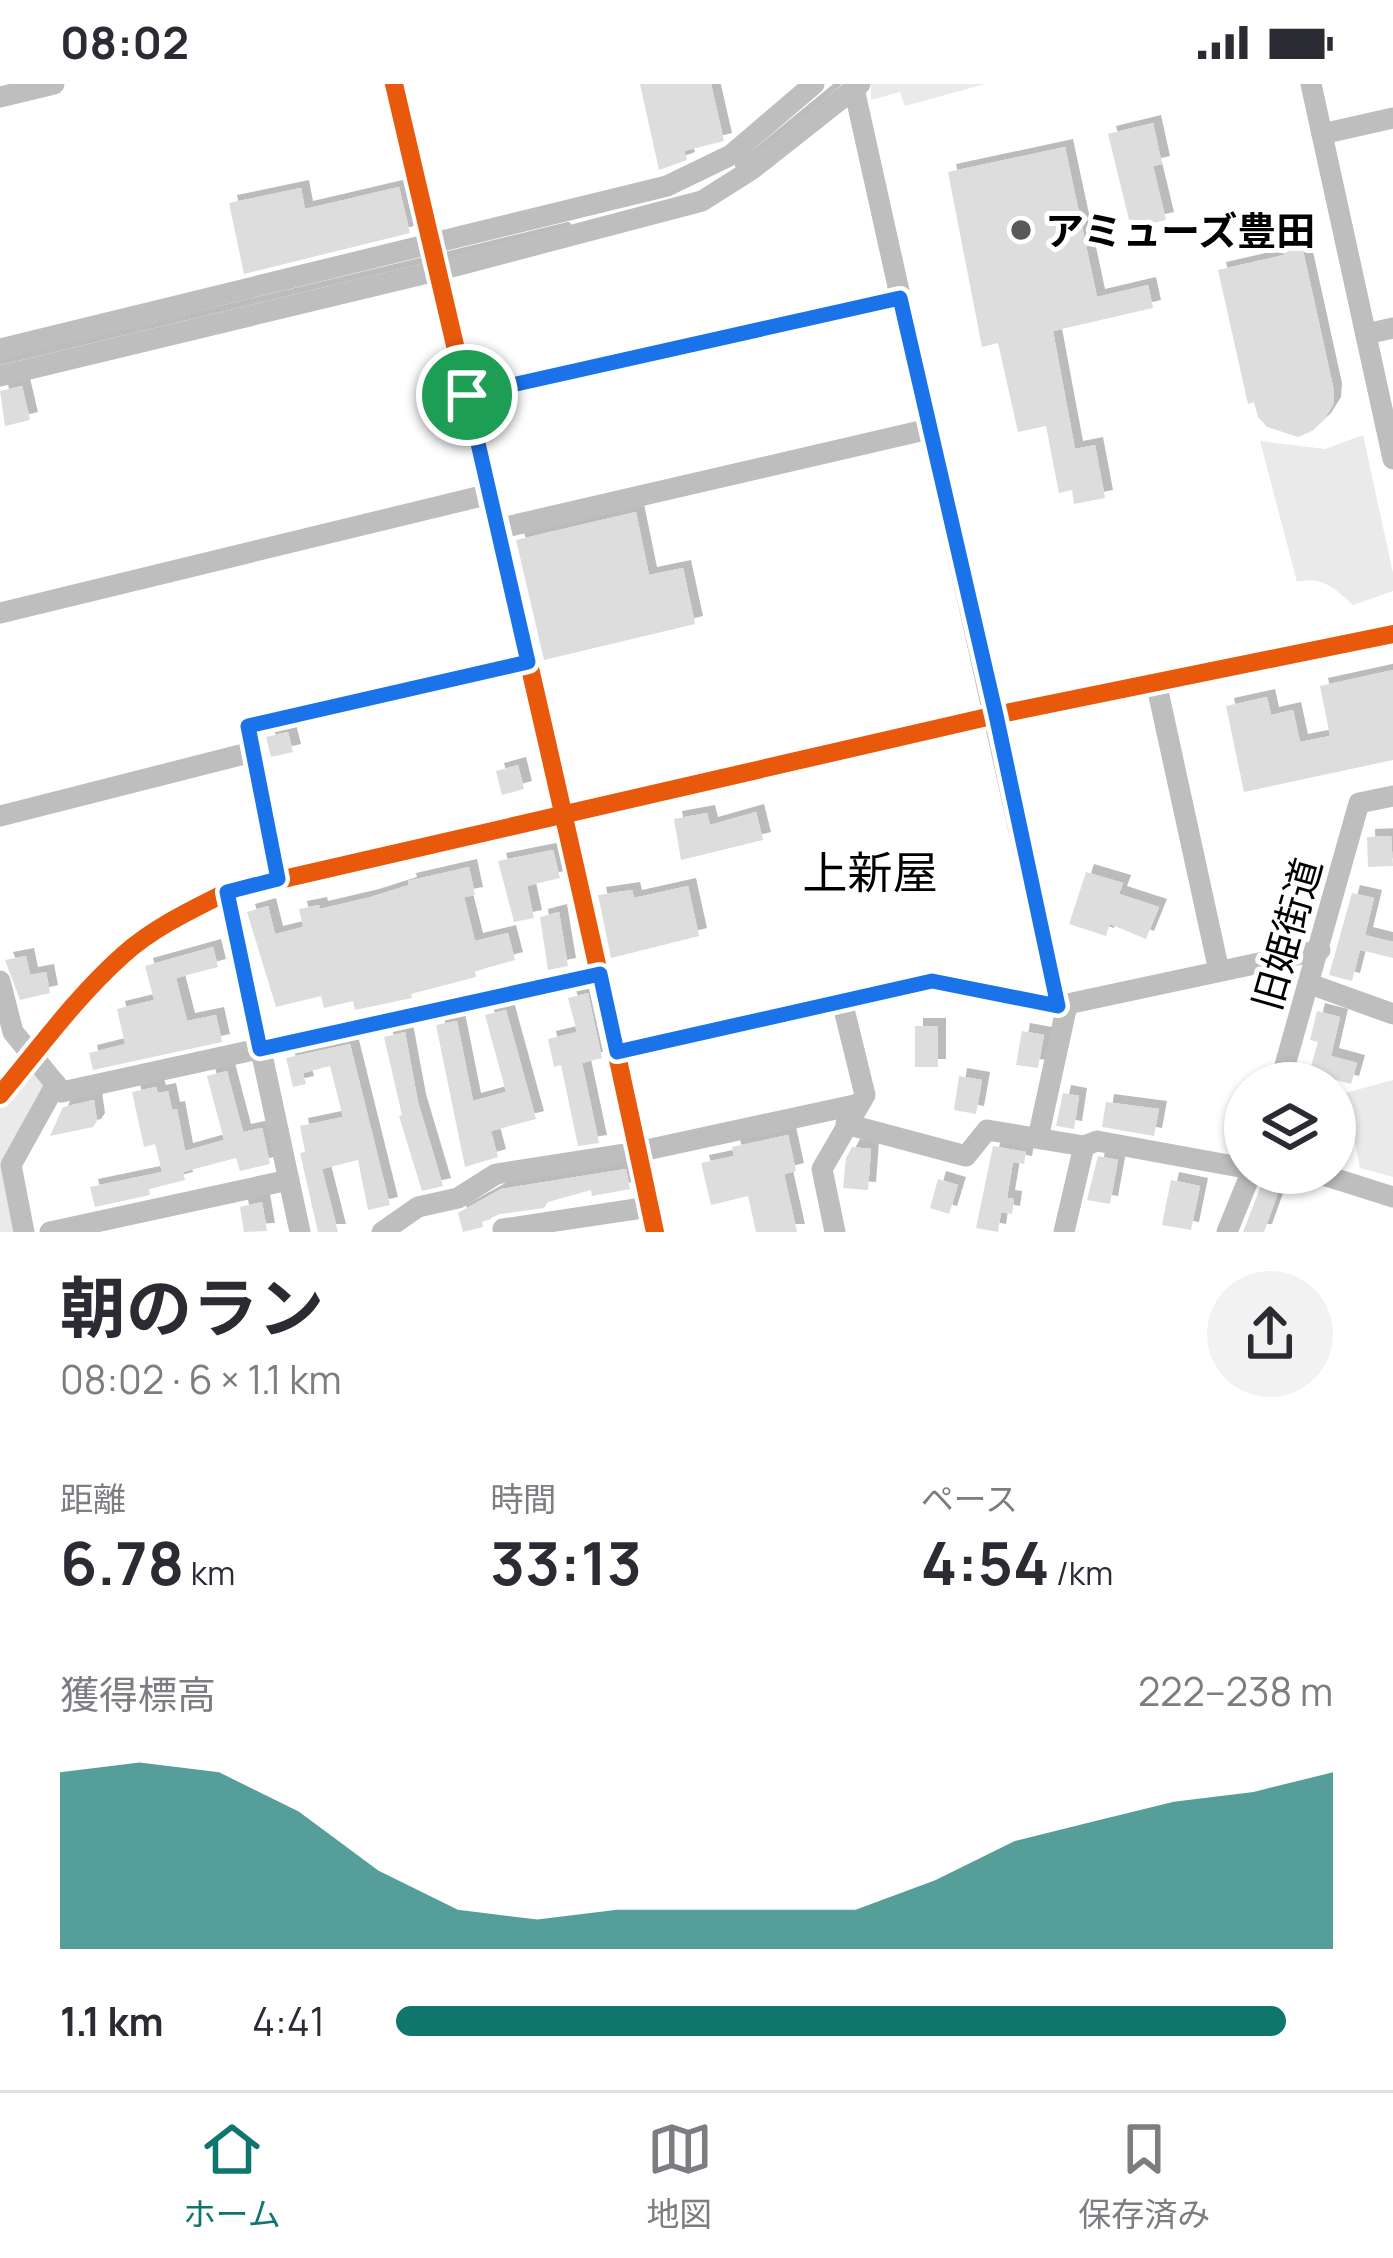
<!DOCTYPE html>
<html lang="ja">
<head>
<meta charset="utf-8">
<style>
	:root { --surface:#fff; --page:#f2f2f3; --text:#2b2b33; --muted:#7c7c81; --line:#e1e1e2; --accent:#0f766e }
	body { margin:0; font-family:Manrope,"Noto Sans JP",sans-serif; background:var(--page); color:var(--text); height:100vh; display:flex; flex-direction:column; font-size:45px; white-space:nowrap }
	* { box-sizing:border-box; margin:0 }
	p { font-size:39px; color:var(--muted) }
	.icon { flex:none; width:66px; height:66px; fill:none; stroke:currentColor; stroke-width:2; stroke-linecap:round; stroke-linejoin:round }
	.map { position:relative; height:1148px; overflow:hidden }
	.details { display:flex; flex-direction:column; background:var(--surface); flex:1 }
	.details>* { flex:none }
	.tools { position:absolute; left:1224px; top:978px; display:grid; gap:24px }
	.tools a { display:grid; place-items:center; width:132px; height:132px; border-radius:50%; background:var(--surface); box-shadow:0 3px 9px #0004; font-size:60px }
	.pin { position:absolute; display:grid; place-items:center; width:102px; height:102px; color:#fff; margin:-51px; border:6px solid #fff; border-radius:50%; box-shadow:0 3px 12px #0007 }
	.round { display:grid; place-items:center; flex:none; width:126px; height:126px; border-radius:63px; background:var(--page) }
	.summary { display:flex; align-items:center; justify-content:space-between; height:204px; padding:0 60px }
	h1 { font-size:66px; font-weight:700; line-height:90px }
	.metrics { display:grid; grid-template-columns:repeat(3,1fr); gap:18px; height:204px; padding:12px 60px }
	.metrics div { display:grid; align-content:center }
	.metrics b { font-size:60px; font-weight:700 }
	.metrics small { font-size:33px; font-weight:400 }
	.metrics p { font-size:33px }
	.chart { height:336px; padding:24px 60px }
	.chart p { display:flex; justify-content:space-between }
	.chart svg { width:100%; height:216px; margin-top:12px; fill:var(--accent); opacity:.7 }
	ul { padding:0 60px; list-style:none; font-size:39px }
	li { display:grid; grid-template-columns:192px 144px 1fr; align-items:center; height:90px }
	li i { height:30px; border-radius:15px; background:var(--accent) }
	.status { display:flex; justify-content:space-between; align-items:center; height:84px; padding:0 60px; background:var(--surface); direction:ltr }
	.status svg { height:33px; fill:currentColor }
	.tab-bar { display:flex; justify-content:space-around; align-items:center; height:168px; border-top:3px solid var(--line); background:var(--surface); font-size:33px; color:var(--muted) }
	.tab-bar a { display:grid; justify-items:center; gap:6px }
	.tab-bar .on { color:var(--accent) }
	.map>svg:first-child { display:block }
	.green { fill:#eaeaea }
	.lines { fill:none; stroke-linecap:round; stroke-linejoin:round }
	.stream { stroke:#bcbcbc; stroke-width:6 }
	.building { fill:#ddd; filter:url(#shadow) }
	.minor { stroke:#bebebe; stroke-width:21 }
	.cycleway-casing { stroke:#fff; stroke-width:26 }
	.cycleway { stroke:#e8590c; stroke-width:18 }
	.route-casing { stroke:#fff; stroke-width:24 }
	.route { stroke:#1a73e8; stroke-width:15 }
	.poi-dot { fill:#595959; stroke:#fff; stroke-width:4.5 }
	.labels { text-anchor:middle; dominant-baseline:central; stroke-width:10; stroke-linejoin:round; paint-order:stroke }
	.poi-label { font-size:39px; font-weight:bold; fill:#000; stroke:#fff; text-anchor:start }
	.street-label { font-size:39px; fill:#000; stroke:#fff }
	.quarter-label { font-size:45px; fill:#000; stroke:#fff }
</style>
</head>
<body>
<div class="status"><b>08:02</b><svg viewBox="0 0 49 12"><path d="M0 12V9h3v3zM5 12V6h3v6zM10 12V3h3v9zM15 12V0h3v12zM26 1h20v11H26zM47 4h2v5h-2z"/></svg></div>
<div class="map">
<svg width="1393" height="1148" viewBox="0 0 1393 1148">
	<defs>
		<filter id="shadow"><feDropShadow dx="8" dy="-8" stdDeviation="0" flood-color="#0004"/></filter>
	</defs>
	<rect width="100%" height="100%" fill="#fff"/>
	<g class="green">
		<path d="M871,0h114l-80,22 -5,-14 -29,8z"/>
		<path d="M1363,351l30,138v18l-40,14c-18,-17 -31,-29 -56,-23l-37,-141 65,8z"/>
		<path d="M34,970l22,30 -53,87 20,61h-23v-158l22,-6z"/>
		<path d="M1393,996v97l-33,-9 -15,-75z"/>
	</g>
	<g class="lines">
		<g class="stream">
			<path d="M738,82l100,-82"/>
			<path d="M441,172l127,-31"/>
			<path d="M0,278l428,-103"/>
		</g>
	</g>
	<g class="building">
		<path d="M640,0h71l13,57 -40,10 3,9 -28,10z"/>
		<path d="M1153,39l9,41 -9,2 13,54 -35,8 -23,-94z"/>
		<path d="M1065,63l32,150 51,-12 5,23 -100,23 22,118 20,-4 10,53 -31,6 -2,-14 -13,3 -13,-67 -28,6 -20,-89 -16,4 -34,-175z"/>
		<path d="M399,103l11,46 -166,41 -15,-71 72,-15 4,21z"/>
		<path d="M1302,162l32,145 -1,14 -10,16 -11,10 -14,6 -31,-10 -9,-10 -4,-15 -6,2 -30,-134 66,-15 -1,-5z"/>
		<path d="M22,302l8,34 -25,6 -5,-35z"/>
		<path d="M636,428l13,63 34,-7 12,56 -151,36 -28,-120z"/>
		<path d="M1393,586v90l-149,32 -18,-86 41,-9 4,18 22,-5 7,32 30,-6 -10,-50z"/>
		<path d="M288,648l5,20 -22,5 -5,-20z"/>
		<path d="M518,681l6,24 -22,6 -6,-24z"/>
		<path d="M756,728l7,28 -82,20 -7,-41 33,-6 3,12z"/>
		<path d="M1391,752l2,30 -25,1 -1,-30z"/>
		<path d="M553,766l7,28 -33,8 7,32 -20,4 -16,-61z"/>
		<path d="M469,783l6,28 -11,2 11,44 33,-8 7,27 -40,11 1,6 -65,17 1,4 -57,12 -2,-9 -29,7 -3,-12 -45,11 -29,-95 21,-6 7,28 28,-7 -4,-18 20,-4 1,4 51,-12 38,-12 -1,-4z"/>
		<path d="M1086,788l37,11 -4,11 40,13 -13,32 -36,-15 -4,12 -37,-12z"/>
		<path d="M688,802l11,50 -88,22 -13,-63 34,-5 2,8z"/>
		<path d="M1352,809l22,5 -9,37 28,7v16l-33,-8 -8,31 -23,-6z"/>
		<path d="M559,828l9,54 -20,4 -8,-53z"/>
		<path d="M213,863l5,20 -42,11 11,43 29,-6 6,27 -129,28 -4,-17 36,-9 -8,-35 37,-9 -9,-34z"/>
		<path d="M26,872l4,19 16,-3 4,21 -30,7 -15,-40z"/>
		<path d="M588,909l14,65 -20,5 17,80 -21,3 -17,-81 -7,2 -6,-28 29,-7 -9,-34z"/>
		<path d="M506,926l30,109 -45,12 7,26 -33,10 -29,-142 21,-4 16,80 33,-9 -21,-77z"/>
		<path d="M1317,927l23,6 -9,39 26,7 -6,21 -42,-11 9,-31 -8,-2z"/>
		<rect x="915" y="942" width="23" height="41"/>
		<path d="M1022,947l22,4 -6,33 -22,-3z"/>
		<path d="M405,948l13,70 25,84 -21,5 -23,-75 3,-1 -18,-78z"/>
		<path d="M350,960l40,161 -22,5 -10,-50 -36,9 16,63h-20l-18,-79 5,-1 -5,-26 43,-9 -13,-51 -27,7 3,11 -13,3 -7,-29z"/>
		<path d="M227,987l16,61 19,-4 8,36 -30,7 -4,-13 -53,14 2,8 -36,9 1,6 -55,12 -5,-20 72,-15 -7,-28 -11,3 -12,-55 24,-5 2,6 10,-2 4,19 5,-1 8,42 39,-11 -17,-64z"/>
		<path d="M959,992l23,4 -6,34 -22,-4z"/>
		<path d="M1063,1009l16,3 -5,33 -18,-3z"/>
		<path d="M94,1016l3,21 -4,6 -43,9 13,-29z"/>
		<path d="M1106,1018l53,7 -5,27 -52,-9z"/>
		<path d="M788,1051l8,36 -12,3 13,58h-41l-8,-36 -37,9 -10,-42 33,-7 -2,-9z"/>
		<path d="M993,1062l33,6 -2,12 -11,-2 -6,36 7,1 -2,15 -11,-2 -3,20 -22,-4z"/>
		<path d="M852,1063l19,2 -3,41 -25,-2 3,-30z"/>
		<path d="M1098,1072l20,4 -8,44 -23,-4z"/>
		<path d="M626,1085l4,20 -38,7 -1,-6 -43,12 -4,6 -44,6 -18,8 1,5 -20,5 -5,-19 43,-24z"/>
		<path d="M1266,1089h19l-21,59h-21z"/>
		<path d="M938,1095l20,6 -9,29 -19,-6z"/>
		<path d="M1171,1096l29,6 -9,44 -29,-5z"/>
		<path d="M262,1118l5,29 -23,1 -4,-25z"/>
	</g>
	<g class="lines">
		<g class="minor">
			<path d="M394,0c89,382 180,764 261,1148"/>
			<path d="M853,0l205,922"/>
			<path d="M1311,0l82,375"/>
			<path d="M0,13l54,-13"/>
			<path d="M1322,50l71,-16"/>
			<path d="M1366,250l27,-6"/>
			<path d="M0,265l667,-163 64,-31 83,-71"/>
			<path d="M0,292l440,-106 262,-69 49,-31 109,-86"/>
			<path d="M467,311l433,-97"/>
			<path d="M497,445l432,-100"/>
			<path d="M0,529l490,-119"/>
			<path d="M1156,598l63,289"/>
			<path d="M252,668l-4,-26 280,-64"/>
			<path d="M0,732l252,-64 26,127"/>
			<path d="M227,808l73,340"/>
			<path d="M0,897l13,51 49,60 538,-118"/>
			<path d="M1310,900l83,30"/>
			<path d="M617,968l315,-71 126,25 262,-56"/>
			<path d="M1280,999l79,-280 34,-7"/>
			<path d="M0,1011c40,-48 77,-99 123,-140 30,-27 68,-45 104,-63l769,-177 397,-81"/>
			<path d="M846,1040l120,32 21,-26 97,16"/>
			<path d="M1038,1054l29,-133"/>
			<path d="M1317,1089l76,24"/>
			<path d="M503,1145l146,-22"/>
			<path d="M24,1148l-13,-67 45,-81"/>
			<path d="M50,1148l239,-52"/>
			<path d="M382,1148l36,-25 40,-9 38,-24 141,-22 222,-48"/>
			<path d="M835,1148l-13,-63 43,-74 -23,-94"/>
			<path d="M1064,1148l20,-86 13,-5 148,27"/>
			<path d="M1227,1148l24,-59"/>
		</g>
		<defs>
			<g id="cycleway">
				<path d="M394,0c89,382 180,764 261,1148"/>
				<path d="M0,1011c40,-48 77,-99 123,-140 30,-27 68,-45 104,-63l769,-177 397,-81"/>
			</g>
		</defs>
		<use href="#cycleway" class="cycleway-casing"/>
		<use href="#cycleway" class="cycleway"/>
	</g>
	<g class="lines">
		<defs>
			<path id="route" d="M900,214l96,417 62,291 -126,-25 -315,71 -17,-78 -340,75 -33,-157 51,-13 -30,-153 280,-64 -61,-267z"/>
		</defs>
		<use href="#route" class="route-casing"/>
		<use href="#route" class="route"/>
	</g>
	<circle class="poi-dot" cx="1021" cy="146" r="12"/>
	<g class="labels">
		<g class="poi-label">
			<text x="1045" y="146">アミューズ豊田</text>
		</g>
		<g class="street-label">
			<text transform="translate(1286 850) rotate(-74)">旧姫街道</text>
		</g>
		<g class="quarter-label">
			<text x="870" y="788">上新屋</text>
		</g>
	</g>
</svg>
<div class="tools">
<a><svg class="icon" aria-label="layers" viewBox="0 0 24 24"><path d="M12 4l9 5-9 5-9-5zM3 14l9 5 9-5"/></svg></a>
</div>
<div class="pin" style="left:467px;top:311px;background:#1e9e55"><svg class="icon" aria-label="arrive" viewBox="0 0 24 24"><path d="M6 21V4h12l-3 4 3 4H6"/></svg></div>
</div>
<section class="details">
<div class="summary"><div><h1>朝のラン</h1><p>08:02 · 6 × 1.1 km</p></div><a class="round"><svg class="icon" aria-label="share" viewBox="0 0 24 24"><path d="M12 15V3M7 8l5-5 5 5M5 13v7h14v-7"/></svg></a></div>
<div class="metrics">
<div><p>距離</p><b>6.78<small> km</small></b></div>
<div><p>時間</p><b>33:13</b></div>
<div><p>ペース</p><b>4:54<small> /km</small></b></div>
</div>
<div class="chart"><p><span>獲得標高</span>222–238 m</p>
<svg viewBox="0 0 160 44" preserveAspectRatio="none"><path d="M0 44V8L10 6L20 8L30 16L40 28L50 36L60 38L70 36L80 36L90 36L100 36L110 30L120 22L130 18L140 14L150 12L160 8V44z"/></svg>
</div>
<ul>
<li><b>1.1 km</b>4:41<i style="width:95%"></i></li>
</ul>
</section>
<nav class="tab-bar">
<a class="on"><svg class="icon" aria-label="home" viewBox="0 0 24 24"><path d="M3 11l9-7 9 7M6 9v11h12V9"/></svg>ホーム</a>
<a><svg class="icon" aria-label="map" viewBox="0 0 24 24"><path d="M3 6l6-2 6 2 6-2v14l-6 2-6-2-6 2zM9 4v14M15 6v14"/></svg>地図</a>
<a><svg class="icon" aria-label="saved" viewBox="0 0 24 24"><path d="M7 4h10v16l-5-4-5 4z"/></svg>保存済み</a>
</nav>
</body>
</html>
